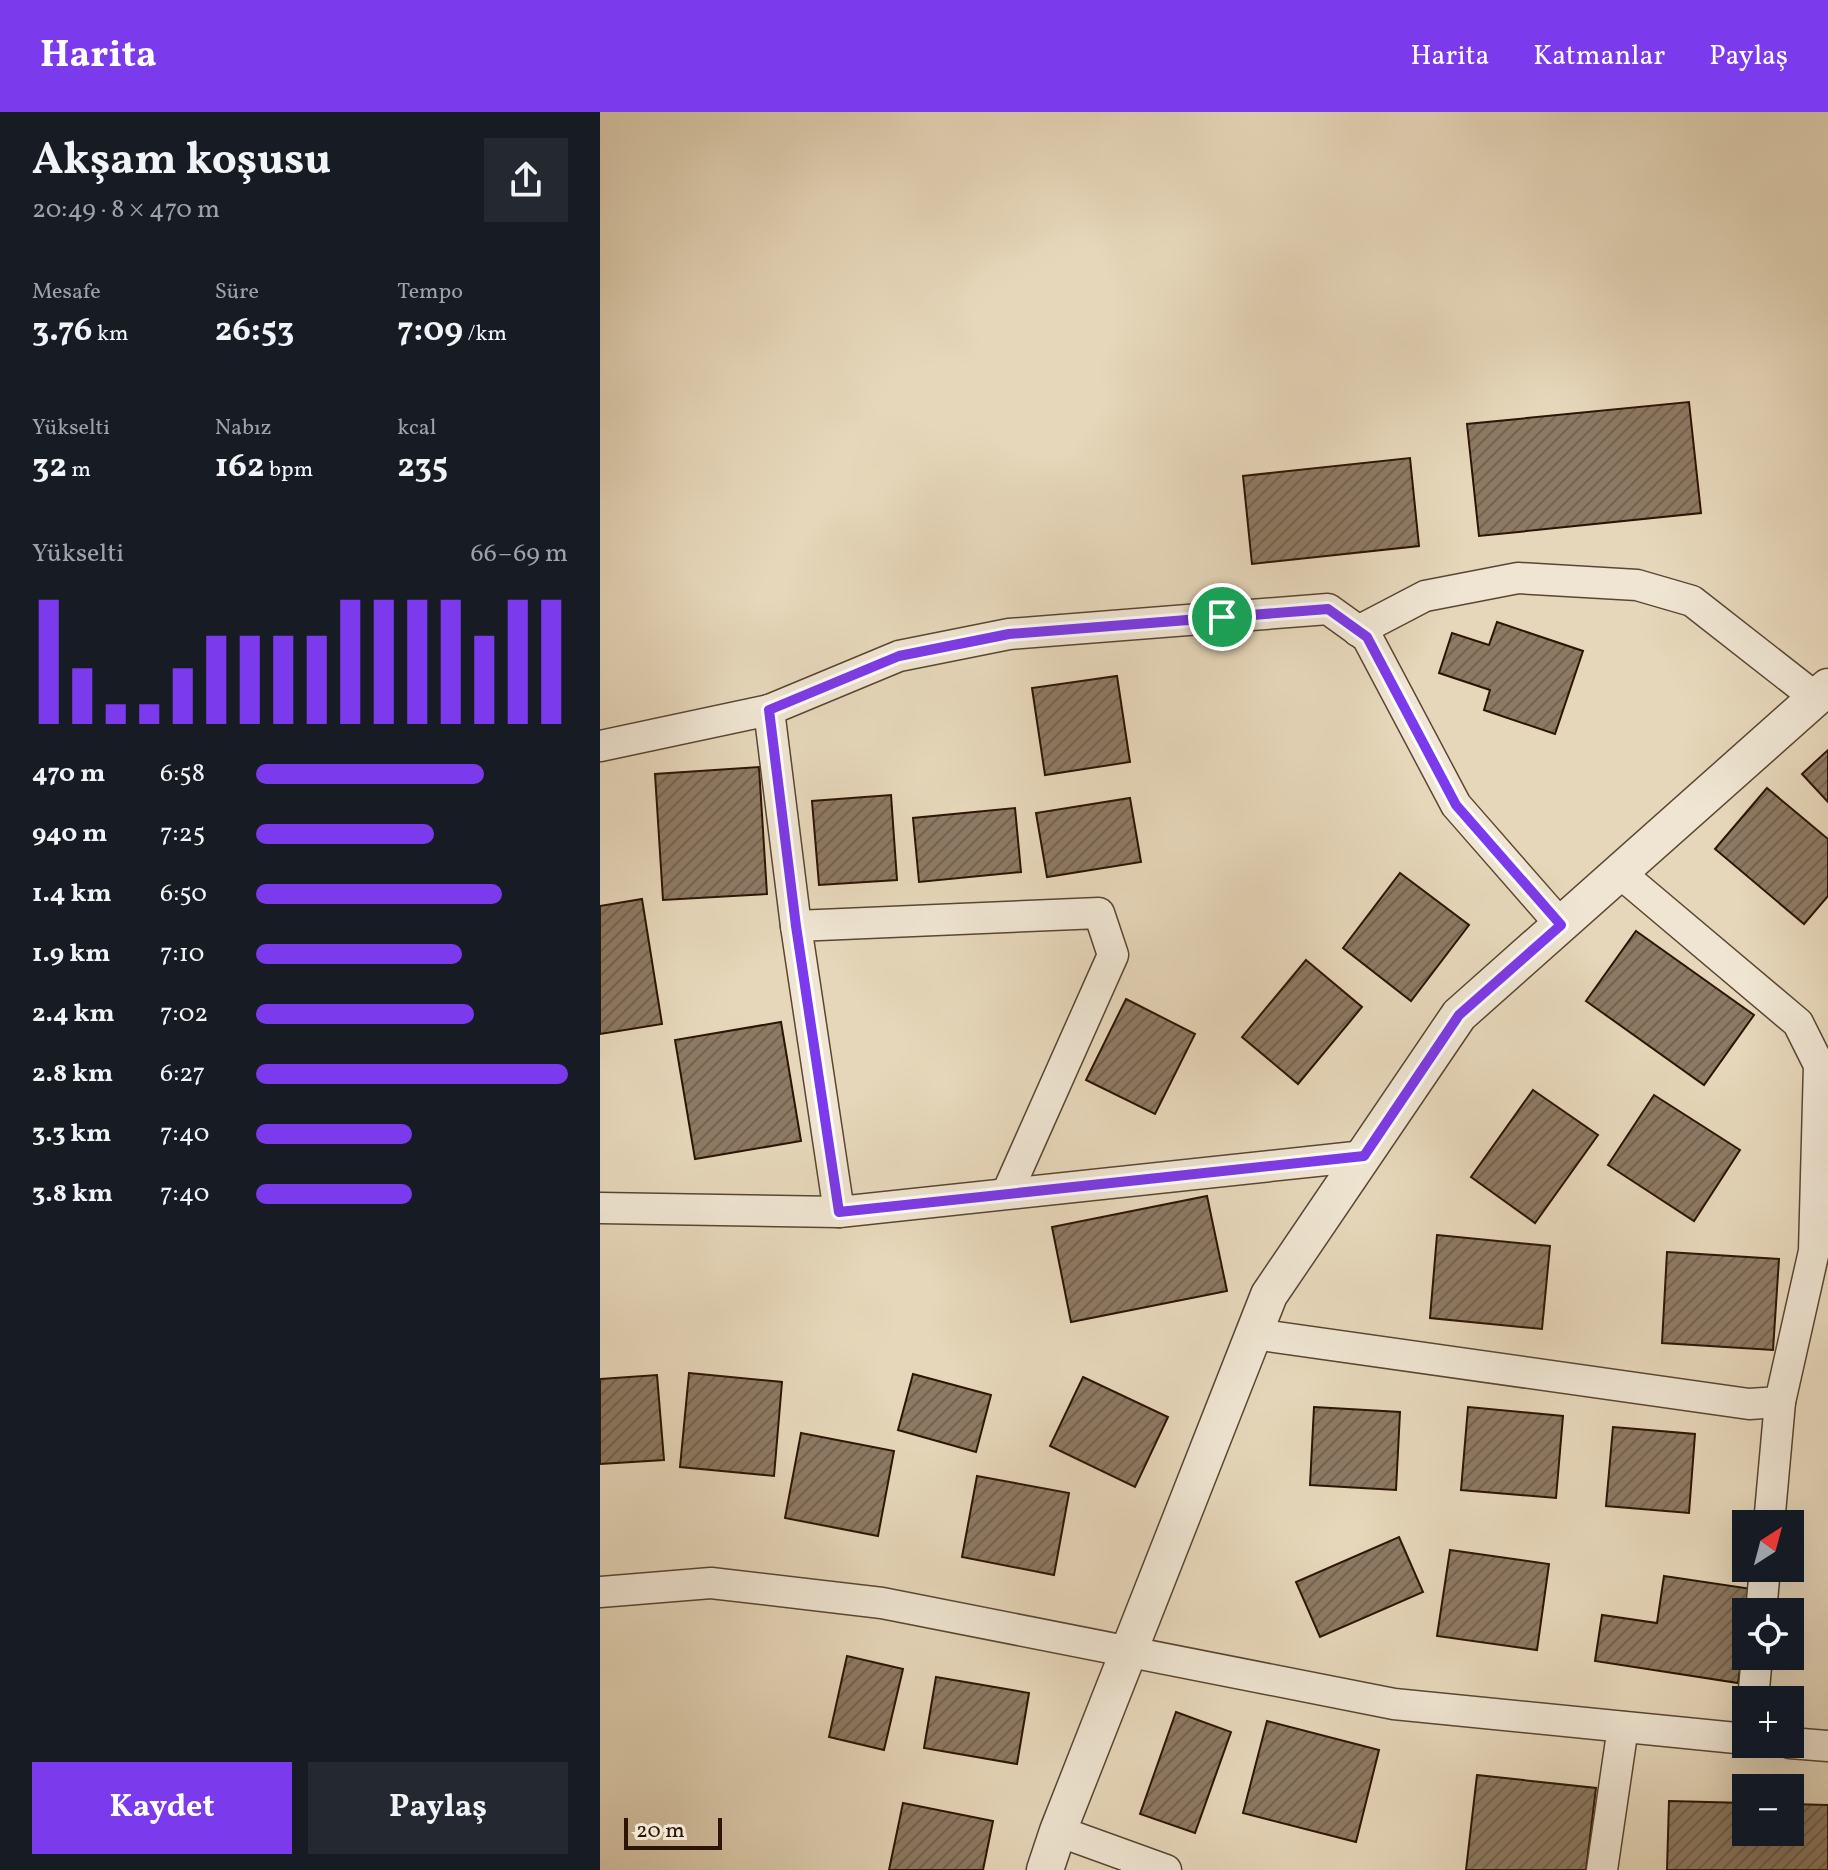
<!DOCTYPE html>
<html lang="tr">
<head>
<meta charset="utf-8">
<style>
	:root { --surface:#171b24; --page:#242831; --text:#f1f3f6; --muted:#9ea1a6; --accent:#7c3aed }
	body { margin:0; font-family:Vollkorn,serif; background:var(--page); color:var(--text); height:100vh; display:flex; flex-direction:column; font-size:30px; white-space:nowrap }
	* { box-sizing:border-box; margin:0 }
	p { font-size:26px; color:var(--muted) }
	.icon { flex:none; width:44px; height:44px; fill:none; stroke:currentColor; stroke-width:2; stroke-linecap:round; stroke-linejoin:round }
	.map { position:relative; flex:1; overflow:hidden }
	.panel { display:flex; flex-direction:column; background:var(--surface); width:600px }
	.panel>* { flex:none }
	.needle { width:52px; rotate:36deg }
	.buttons { position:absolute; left:1132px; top:1398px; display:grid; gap:16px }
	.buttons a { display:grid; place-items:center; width:72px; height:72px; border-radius:0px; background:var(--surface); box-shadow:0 8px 32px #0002; font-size:40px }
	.scale { position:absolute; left:24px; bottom:20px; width:98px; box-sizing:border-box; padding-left:8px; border:4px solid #2c1505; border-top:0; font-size:22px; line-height:28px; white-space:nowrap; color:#2c1505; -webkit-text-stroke:6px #efe5d2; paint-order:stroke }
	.pin { position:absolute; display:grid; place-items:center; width:68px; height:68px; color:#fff; margin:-34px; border:4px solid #fff; border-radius:50%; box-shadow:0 2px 8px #0007 }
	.round { display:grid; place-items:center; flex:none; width:84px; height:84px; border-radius:0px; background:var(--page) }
	.summary { display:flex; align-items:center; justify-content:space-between; height:136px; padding:0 32px }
	h1 { font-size:44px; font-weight:700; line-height:60px }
	.figures { display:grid; grid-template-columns:repeat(3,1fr); gap:12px; height:136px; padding:8px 32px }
	.figures div { display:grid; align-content:center }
	.figures b { font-size:34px; font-weight:700 }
	.figures small { font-size:22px; font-weight:400 }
	.figures p { font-size:22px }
	.chart { height:224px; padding:16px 32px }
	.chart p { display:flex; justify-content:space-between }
	.chart svg { width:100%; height:144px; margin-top:8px; stroke:var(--accent); stroke-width:6 }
	.button { display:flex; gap:16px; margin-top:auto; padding:16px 32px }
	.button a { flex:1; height:92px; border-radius:0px; background:var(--accent); color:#fff; font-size:32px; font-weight:700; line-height:92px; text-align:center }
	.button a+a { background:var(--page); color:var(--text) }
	ul { padding:0 32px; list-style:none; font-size:26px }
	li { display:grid; grid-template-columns:128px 96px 1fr; align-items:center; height:60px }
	li i { height:20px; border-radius:10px; background:var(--accent) }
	header { display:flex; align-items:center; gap:48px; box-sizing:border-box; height:112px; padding:0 40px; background:var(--accent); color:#fff }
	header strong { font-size:38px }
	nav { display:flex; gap:44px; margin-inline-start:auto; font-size:28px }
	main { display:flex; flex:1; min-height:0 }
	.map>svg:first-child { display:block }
	.building { fill:url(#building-hatch); stroke:#2c1505; stroke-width:2 }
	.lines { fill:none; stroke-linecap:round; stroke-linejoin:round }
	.minor-casing { stroke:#5a4632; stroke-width:33 }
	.tertiary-casing { stroke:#5a4632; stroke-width:39 }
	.minor { stroke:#efe5d2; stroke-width:30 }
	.tertiary { stroke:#efe5d2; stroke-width:36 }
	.route-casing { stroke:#fff; stroke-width:16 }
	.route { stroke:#7c3aed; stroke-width:10 }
</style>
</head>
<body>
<header>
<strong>Harita</strong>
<nav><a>Harita</a><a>Katmanlar</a><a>Paylaş</a></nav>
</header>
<main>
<section class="panel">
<div class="summary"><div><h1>Akşam koşusu</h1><p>20:49 · 8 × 470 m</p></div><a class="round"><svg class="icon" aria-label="share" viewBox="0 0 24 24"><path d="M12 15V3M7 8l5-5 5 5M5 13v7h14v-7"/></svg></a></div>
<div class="figures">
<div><p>Mesafe</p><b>3.76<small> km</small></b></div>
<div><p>Süre</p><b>26:53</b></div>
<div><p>Tempo</p><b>7:09<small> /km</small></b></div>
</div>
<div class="figures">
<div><p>Yükselti</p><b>32<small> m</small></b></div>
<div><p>Nabız</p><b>162<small> bpm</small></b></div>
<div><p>kcal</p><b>235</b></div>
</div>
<div class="chart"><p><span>Yükselti</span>66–69 m</p>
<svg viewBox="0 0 160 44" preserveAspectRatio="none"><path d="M5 44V6M15 44V27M25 44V38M35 44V38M45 44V27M55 44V17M65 44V17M75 44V17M85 44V17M95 44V6M105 44V6M115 44V6M125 44V6M135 44V17M145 44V6M155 44V6"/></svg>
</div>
<ul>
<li><b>470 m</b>6:58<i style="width:73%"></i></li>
<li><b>940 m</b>7:25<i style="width:57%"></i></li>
<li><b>1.4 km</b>6:50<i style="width:79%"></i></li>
<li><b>1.9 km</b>7:10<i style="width:66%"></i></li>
<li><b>2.4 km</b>7:02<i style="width:70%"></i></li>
<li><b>2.8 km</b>6:27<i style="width:100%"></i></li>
<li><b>3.3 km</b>7:40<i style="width:50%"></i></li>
<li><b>3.8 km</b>7:40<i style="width:50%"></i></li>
</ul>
<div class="button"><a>Kaydet</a><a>Paylaş</a></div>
</section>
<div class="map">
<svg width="1228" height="1758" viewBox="0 0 1228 1758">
	<defs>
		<pattern id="building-hatch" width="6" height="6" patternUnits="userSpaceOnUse" patternTransform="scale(2)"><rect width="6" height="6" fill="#8d7a63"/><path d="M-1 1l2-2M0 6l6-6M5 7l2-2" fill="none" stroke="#736350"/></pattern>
	</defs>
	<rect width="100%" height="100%" fill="#e6d7ba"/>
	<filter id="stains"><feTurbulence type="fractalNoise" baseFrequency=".0025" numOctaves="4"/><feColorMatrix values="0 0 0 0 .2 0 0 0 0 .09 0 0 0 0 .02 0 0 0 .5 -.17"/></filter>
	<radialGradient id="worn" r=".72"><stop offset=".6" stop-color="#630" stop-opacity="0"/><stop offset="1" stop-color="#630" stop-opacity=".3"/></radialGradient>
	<g class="building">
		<path d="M1089,290l12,111 -222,23 -12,-112z"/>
		<path d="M810,346l9,88 -167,18 -9,-88z"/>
		<path d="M897,510l86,29 -28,83 -71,-24 6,-20 -51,-17 13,-40 37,12z"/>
		<path d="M517,564l13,86 -85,13 -13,-87z"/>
		<path d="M1228,638v52l-26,-28z"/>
		<path d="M159,655l8,127 -104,6 -8,-126z"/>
		<path d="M1167,676l61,51v57l-24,28 -89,-75z"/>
		<path d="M291,683l6,85 -78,5 -7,-84z"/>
		<path d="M530,686l11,64 -94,15 -11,-64z"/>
		<path d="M415,696l6,64 -102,10 -6,-64z"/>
		<path d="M800,761l69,52 -58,76 -68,-53z"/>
		<path d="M42,787l20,125 -62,10v-128z"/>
		<path d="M1036,819l118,84 -50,70 -118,-84z"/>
		<path d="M706,848l56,47 -64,77 -56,-47z"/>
		<path d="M526,887l69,35 -40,80 -69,-34z"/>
		<path d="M181,910l20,119 -106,18 -20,-119z"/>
		<path d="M933,978l65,45 -63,88 -64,-46z"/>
		<path d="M1054,983l86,55 -46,71 -86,-56z"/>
		<path d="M607,1084l20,95 -156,31 -19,-95z"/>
		<path d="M837,1123l113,11 -8,83 -112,-11z"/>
		<path d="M1067,1140l112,7 -6,91 -111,-7z"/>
		<path d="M89,1261l93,9 -8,94 -94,-9z"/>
		<path d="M313,1262l78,21 -15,57 -78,-22z"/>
		<path d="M57,1263l7,85 -64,4v-85z"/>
		<path d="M483,1265l85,40 -33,70 -85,-41z"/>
		<path d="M714,1295l86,5 -4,78 -86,-5z"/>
		<path d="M868,1295l95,9 -7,82 -95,-8z"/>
		<path d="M1013,1315l82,7 -6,79 -83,-7z"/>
		<path d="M201,1321l93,18 -16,85 -93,-18z"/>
		<path d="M377,1364l92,17 -15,82 -92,-18z"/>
		<path d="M799,1425l24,55 -103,45 -24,-55z"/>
		<path d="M850,1438l99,14 -12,86 -100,-14z"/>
		<path d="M1064,1464l88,13 -3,23h-3v19l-8,52 -143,-22 7,-46 55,8z"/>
		<path d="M247,1544l56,13 -19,81 -55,-13z"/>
		<path d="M336,1565l93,16 -12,71 -93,-16z"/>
		<path d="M576,1600l55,20 -36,101 -55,-19z"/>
		<path d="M667,1609l112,29 -23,92 -113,-29z"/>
		<path d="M877,1663l119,13 -10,82h-120z"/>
		<path d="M1069,1689l77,2v29h44v-28l38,1v65h-161z"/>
		<path d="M303,1691l90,18 -10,49h-94z"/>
	</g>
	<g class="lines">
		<defs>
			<g id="minor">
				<path d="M758,519l67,-35 93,-18 119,7 55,16 124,97"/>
				<path d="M169,598l27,216 43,286"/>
				<path d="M0,634l169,-36 130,-54 110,-22 319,-25 39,28 89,168 105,120"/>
				<path d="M196,814l303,-13 14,42 -106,238"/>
				<path d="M0,1096l239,4 525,-56"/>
				<path d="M654,1222l495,70 31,-2 34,-151 5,-186 -21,-42 -178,-150"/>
				<path d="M1169,1412l11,-122"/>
				<path d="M0,1480l111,-9 171,20 512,101 352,35"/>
				<path d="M1161,1500l4,-44"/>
				<path d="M1153,1588l4,-44"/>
				<path d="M1190,1631l38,3"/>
				<path d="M458,1719l108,39"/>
				<path d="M1002,1758l21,-143"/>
			</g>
			<path id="tertiary" d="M445,1758l13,-39 211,-536 190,-280 369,-328"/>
		</defs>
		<use href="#minor" class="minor-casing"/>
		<use href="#tertiary" class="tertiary-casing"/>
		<use href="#minor" class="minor"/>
		<use href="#tertiary" class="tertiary"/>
	</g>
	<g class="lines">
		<defs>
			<path id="route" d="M728,497l39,28 89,168 105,120 -102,90 -95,141 -525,56 -43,-286 -27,-216 130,-54 110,-22z"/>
		</defs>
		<use href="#route" class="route-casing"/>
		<use href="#route" class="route"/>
	</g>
	<rect width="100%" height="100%" filter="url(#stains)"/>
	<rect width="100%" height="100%" fill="url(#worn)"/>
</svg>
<div class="buttons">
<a><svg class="needle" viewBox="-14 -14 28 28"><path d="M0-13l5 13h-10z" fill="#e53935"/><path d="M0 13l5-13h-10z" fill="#9ea1a6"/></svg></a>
<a><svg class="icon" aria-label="locate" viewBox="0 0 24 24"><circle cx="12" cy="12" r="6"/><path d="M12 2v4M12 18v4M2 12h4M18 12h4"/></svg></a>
<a>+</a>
<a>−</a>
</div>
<div class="scale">20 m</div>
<div class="pin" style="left:622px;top:505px;background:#1e9e55"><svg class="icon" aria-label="arrive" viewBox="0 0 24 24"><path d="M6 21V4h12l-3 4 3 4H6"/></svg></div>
</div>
</main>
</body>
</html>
